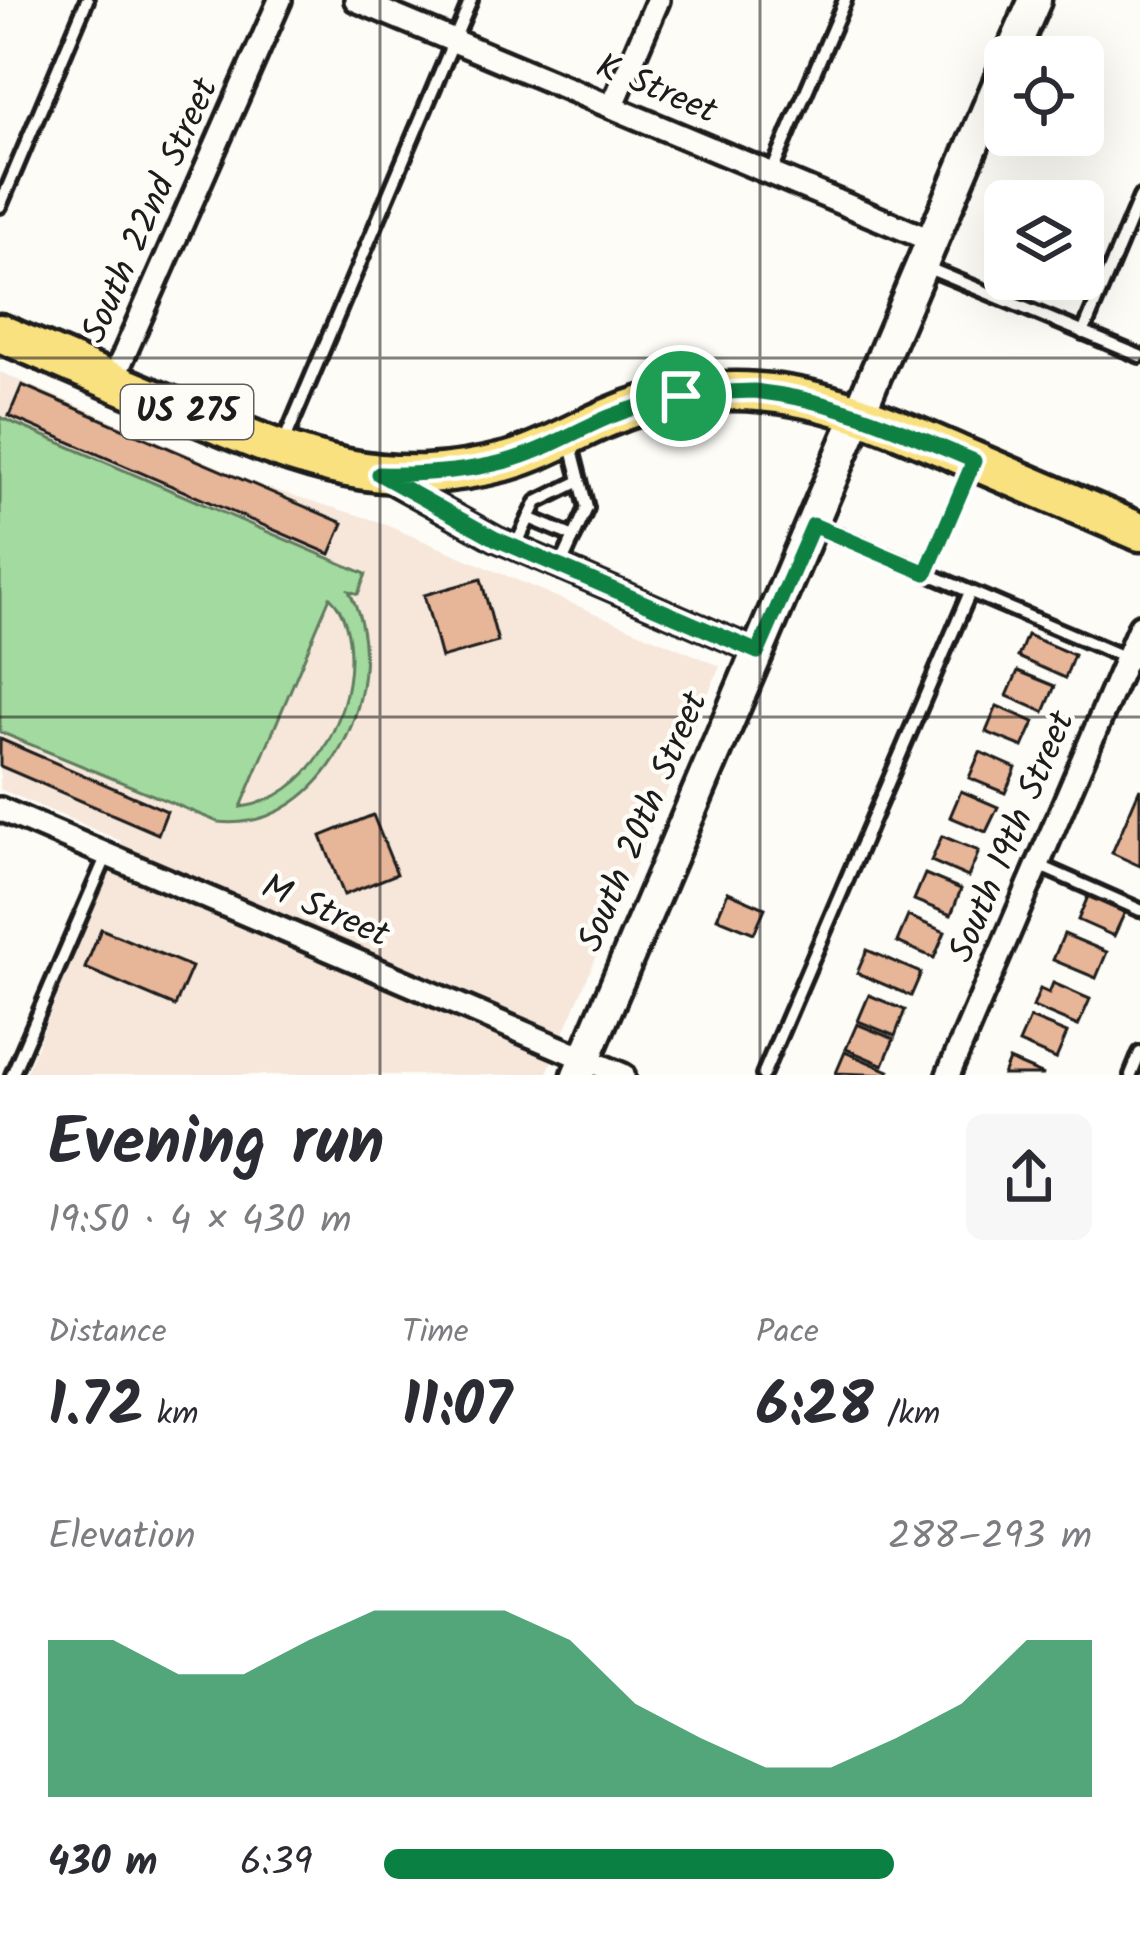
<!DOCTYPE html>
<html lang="en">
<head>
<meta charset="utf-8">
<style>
	:root { --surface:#fff; --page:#f7f7f7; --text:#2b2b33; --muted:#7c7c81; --accent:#0b8043 }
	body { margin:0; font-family:Kalam,sans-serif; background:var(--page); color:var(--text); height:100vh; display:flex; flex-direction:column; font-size:45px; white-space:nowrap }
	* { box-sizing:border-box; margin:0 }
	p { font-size:39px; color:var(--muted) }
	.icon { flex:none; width:66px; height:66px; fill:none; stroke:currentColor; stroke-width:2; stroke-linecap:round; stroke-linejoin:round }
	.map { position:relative; height:1075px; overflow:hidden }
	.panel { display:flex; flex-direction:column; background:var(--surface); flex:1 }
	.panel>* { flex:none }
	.controls { position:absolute; left:984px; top:36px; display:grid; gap:24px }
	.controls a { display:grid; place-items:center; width:120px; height:120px; border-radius:18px; background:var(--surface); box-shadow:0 12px 48px #0002; font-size:60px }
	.pin { position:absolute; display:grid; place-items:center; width:102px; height:102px; color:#fff; margin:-51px; border:6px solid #fff; border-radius:50%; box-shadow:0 3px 12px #0007 }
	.round { display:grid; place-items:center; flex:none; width:126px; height:126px; border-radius:18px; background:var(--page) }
	.summary { display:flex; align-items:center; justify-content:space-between; height:204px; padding:0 48px }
	h1 { font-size:66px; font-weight:800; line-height:90px }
	.figures { display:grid; grid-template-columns:repeat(3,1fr); gap:18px; height:204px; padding:12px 48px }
	.figures div { display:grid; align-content:center }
	.figures b { font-size:60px; font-weight:800 }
	.figures small { font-size:33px; font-weight:400 }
	.figures p { font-size:33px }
	.chart { height:336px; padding:24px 48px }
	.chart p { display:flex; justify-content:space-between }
	.chart svg { width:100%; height:216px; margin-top:12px; fill:var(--accent); opacity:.7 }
	ul { padding:0 48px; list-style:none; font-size:39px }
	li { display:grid; grid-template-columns:192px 144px 1fr; align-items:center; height:90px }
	li i { height:30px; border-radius:15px; background:var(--accent) }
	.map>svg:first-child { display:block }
	.built { fill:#f6e7da }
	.green { fill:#a3da9f; stroke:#607b5e; stroke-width:3; fill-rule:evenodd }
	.building { fill:#e7b598; stroke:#1c1c1c; stroke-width:3 }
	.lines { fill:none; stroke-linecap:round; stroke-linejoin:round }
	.lane-casing { stroke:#1c1c1c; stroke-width:20 }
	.street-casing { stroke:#1c1c1c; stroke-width:30 }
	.secondary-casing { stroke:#1c1c1c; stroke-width:39 }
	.primary-casing { stroke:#1c1c1c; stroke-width:45 }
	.lane { stroke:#fdfcf7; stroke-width:10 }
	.street { stroke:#fdfcf7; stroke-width:21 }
	.secondary { stroke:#fdfcf7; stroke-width:30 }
	.primary { stroke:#fae180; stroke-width:36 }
	.route-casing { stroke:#fff; stroke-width:24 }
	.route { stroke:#0b8043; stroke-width:15 }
	.grid { fill:none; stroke:#1c1c1c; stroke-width:3; stroke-opacity:0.55 }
	.labels { text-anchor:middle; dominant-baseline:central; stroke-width:9; stroke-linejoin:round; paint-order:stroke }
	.shield { fill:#fdfcf7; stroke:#605f5e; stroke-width:3 }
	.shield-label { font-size:33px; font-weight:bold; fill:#1c1c1c }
	.street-label { font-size:36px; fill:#1c1c1c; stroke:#fdfcf7 }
</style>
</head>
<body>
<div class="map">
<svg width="1140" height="1075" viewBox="0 0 1140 1075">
	<rect width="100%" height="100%" fill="#fdfcf7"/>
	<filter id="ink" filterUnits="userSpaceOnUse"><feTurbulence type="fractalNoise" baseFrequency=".00833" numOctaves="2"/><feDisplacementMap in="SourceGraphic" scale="24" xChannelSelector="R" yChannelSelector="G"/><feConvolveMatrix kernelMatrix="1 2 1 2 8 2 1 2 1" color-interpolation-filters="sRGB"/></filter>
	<g filter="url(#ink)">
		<path class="built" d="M0,372l265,115 109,33 346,146 -174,409h-521l96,-234 -121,-52z"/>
		<path class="green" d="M0,417l366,157 -8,20 -9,-3c48,89 -21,243 -131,231l-218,-90zM330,597c15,14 20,39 20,61 0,62 -40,140 -109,149z"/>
		<g class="building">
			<path d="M22,385l321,138 -13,31 -321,-138z"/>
			<path d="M481,579l17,63 -57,16 -17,-63z"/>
			<path d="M1027,635l47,20 -9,23 -47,-21z"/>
			<path d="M1018,671l37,15 -11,26 -37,-16z"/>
			<path d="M997,706l37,16 -11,25 -37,-15z"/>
			<path d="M0,739l167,72 -9,23 -158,-68z"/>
			<path d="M980,752l36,16 -11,25 -36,-15z"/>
			<path d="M1140,788v78l-28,-13z"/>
			<path d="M961,791l37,16 -12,25 -36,-15z"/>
			<path d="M373,815l24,59 -53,21 -23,-59z"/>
			<path d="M942,836l37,15 -11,26 -37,-16z"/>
			<path d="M925,874l36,15 -10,26 -37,-15z"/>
			<path d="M728,892l37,16 -11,25 -37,-15z"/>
			<path d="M1089,894l37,16 -12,26 -36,-16z"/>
			<path d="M908,916l37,16 -11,26 -37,-16z"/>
			<path d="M101,929l91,38 -17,39 -90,-38z"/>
			<path d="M1064,934l43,18 -11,26 -43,-18z"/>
			<path d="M867,950l54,23 -10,23 -54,-23z"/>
			<path d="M1053,983l37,16 -12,27 -45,-19 7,-18 9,4z"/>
			<path d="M869,995l36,15 -10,26 -37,-15z"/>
			<path d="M1030,1018l37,15 -11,26 -37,-16z"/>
			<path d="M857,1024l37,15 -11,26 -37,-16z"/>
			<path d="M845,1052l44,19 -1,4 -52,-2z"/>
			<path d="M1009,1060l35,15h-41z"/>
		</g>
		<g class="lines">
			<defs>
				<g id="lane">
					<path d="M771,174l74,-174"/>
					<path d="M0,206l87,-206"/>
					<path d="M923,266l217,90"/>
					<path d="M1083,333l57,-136"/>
					<path d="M284,442l187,-442"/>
					<path d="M529,518l45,19"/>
					<path d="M816,526l324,138"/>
					<path d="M515,547l22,-45 43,-21"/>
					<path d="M560,567l27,-59 -17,-67"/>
					<path d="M926,573l46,-107"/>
					<path d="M1038,865l102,45"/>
					<path d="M12,1075l95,-220"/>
					<path d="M763,1075l207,-483"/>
					<path d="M1131,1075l9,-22"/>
				</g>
				<g id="street">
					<path d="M356,0l574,240"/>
					<path d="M612,107l46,-107"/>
					<path d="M112,382l168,-382"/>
					<path d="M389,480l107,59 262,113"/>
					<path d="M0,809l623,266"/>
					<path d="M948,1075l192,-449"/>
				</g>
				<g id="secondary">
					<path d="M1010,57l25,-57"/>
					<path d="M578,1075l427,-1006"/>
				</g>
				<path id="primary" d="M0,333c61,26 122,53 184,78 116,48 195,84 324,50 35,-10 66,-29 99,-43 46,-20 101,-30 151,-26 74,5 140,36 207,65 58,25 117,50 175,75"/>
			</defs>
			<use href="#lane" class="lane-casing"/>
			<use href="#street" class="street-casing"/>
			<use href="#secondary" class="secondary-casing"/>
			<use href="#primary" class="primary-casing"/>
			<use href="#lane" class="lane"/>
			<use href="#street" class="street"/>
			<use href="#secondary" class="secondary"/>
			<use href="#primary" class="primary"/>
		</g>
	</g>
	<g class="lines" filter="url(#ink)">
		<defs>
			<path id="route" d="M754,391c83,9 144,38 220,70l-48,112 -113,-48 -55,127 -262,-113 -117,-65c43,1 86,-2 128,-13 37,-10 68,-30 102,-44 46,-19 95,-25 145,-26z"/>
		</defs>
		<use href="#route" class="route-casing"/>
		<use href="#route" class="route"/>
	</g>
	<path class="grid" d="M380,0v1075M760,0v1075M0,358h1140M0,717h1140"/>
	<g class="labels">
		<rect class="shield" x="121" y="385" width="132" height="54" rx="9"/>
		<g class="shield-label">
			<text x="187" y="412">US 275</text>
		</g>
		<g class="street-label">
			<text transform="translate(656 90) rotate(23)">K Street</text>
			<text transform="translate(151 211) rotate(-66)">South 22nd Street</text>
			<text transform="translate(644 822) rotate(-67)">South 20th Street</text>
			<text transform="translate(1013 837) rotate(-67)">South 19th Street</text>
			<text transform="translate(325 912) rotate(23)">M Street</text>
		</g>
	</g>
</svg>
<div class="controls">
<a><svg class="icon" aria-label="locate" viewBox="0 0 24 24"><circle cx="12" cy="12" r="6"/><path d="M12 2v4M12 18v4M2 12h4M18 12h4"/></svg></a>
<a><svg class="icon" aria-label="layers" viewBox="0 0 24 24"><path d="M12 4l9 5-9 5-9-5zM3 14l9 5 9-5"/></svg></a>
</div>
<div class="pin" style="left:681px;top:396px;background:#1e9e55"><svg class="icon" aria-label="arrive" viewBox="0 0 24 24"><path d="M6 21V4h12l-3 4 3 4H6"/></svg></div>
</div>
<section class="panel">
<div class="summary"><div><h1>Evening run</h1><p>19:50 · 4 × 430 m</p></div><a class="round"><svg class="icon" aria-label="share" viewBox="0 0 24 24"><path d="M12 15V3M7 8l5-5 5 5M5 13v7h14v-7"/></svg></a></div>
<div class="figures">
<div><p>Distance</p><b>1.72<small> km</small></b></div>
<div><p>Time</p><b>11:07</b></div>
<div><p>Pace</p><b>6:28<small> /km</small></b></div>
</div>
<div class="chart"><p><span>Elevation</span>288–293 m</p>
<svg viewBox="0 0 160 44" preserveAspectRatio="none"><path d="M0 44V12L10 12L20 19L30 19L40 12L50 6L60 6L70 6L80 12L90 25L100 32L110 38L120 38L130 32L140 25L150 12L160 12V44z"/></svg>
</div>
<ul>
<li><b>430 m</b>6:39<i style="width:72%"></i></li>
</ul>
</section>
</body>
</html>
